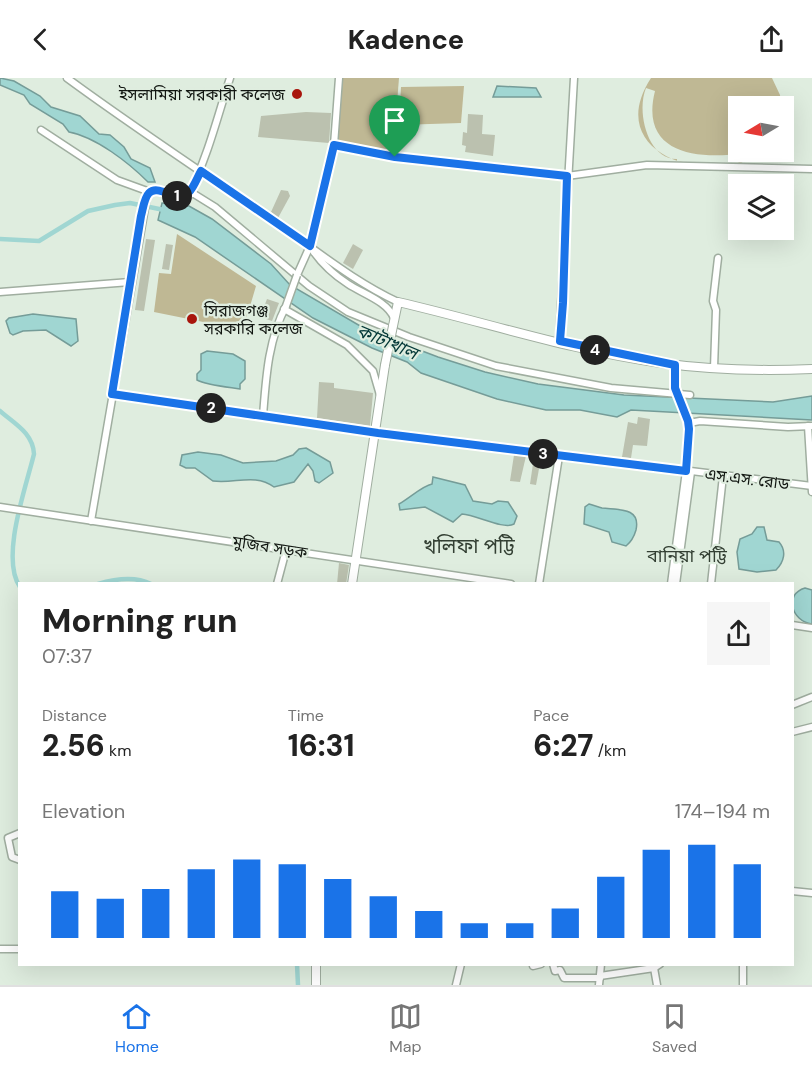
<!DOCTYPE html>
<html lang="en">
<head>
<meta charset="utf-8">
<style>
	:root { --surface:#fff; --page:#f6f6f6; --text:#222; --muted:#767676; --line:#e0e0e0; --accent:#1a73e8 }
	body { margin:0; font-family:"DM Sans","Noto Sans Bengali",sans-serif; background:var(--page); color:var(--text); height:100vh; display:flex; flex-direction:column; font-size:22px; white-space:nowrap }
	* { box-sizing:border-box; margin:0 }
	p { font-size:20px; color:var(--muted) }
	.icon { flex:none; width:33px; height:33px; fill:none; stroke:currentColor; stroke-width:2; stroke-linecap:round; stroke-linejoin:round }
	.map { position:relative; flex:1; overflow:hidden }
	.side { position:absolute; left:18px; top:504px; width:776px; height:384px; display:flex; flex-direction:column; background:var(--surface); border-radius:0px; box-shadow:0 6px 24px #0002 }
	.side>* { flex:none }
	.needle { width:39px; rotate:260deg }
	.controls { position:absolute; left:728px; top:18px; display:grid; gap:12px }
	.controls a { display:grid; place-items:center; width:66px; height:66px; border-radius:0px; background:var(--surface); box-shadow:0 6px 24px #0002; font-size:30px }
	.pin { position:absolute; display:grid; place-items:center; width:51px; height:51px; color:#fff; margin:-62px -26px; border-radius:50% 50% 50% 0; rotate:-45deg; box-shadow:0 0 6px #0007 }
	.pin .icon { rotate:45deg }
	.km { position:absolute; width:30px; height:30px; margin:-15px; border-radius:50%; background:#222; color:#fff; font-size:16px; line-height:30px; text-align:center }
	.round { display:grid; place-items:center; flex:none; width:63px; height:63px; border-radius:0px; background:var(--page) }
	.overview { display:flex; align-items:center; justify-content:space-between; height:102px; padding:0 24px }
	h1 { font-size:33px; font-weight:800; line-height:45px }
	.metrics { display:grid; grid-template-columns:repeat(3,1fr); gap:9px; height:102px; padding:6px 24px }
	.metrics div { display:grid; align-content:center }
	.metrics b { font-size:30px; font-weight:800 }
	.metrics small { font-size:16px; font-weight:400 }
	.metrics p { font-size:16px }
	.chart { height:168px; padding:12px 24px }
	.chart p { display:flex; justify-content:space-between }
	.chart svg { width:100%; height:108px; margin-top:6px; stroke:var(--accent); stroke-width:6 }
	header { display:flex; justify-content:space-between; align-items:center; height:78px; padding:0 24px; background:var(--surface); font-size:27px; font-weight:800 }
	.menu { display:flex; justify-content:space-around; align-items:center; height:84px; border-top:2px solid var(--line); background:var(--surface); font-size:16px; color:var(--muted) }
	.menu a { display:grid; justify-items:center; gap:3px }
	.menu .selected { color:var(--accent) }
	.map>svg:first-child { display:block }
	.green { fill:#bfb894 }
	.water { fill:#a0d6d2; stroke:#759c98; stroke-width:1.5 }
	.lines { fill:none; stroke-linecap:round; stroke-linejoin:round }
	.canal { stroke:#a0d6d2; stroke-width:4.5 }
	.building { fill:#bbc1af }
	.minor-casing { stroke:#a0aea0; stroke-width:9 }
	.major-casing { stroke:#a0aea0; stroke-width:10 }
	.minor { stroke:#fff; stroke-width:6 }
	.major { stroke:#fff; stroke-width:8 }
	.minor-bridge-casing { stroke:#a0aea0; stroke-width:9; stroke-linecap:butt }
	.major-bridge-casing { stroke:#a0aea0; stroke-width:10; stroke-linecap:butt }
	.minor-bridge { stroke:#fff; stroke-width:6 }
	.major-bridge { stroke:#fff; stroke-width:8 }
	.route-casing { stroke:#fff; stroke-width:12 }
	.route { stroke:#1a73e8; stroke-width:8 }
	.poi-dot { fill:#a8150c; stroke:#dfeddf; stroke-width:2 }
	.labels { text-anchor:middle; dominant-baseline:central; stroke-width:4.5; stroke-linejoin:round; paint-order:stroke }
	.poi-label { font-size:16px; fill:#111611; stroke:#dfeddf; text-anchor:end }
	.street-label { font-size:16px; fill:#111611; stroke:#dfeddf }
	.water-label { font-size:18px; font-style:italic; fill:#033837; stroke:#dfeddf }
	.neighbourhood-label { font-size:18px; fill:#333f33; stroke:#dfeddf }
	.quarter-label { font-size:20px; fill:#333f33; stroke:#dfeddf }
</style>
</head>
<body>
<header><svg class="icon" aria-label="back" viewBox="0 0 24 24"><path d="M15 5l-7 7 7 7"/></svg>Kadence<svg class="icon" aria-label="share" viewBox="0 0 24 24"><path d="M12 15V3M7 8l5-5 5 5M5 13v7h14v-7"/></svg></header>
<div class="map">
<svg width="812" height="907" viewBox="0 0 812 907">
	<rect width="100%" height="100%" fill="#dfeddf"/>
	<g class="green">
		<path d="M341,0h58l-6,75 -56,-10z"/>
		<path d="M651,0h121l8,17 1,11h-43v46h8l-2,1c-46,7 -105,1 -89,-62l-9,-3c-10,24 2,72 31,71v2c21,4 50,7 71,-1 6,-2 11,-6 16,-8 -53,36 -163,3 -113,-74z"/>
		<path d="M464,8l-3,37 -62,2 2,-38z"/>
		<path d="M177,156l79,52 -13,44 -89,-18 5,-39 12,1z"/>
	</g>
	<g class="water">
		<path d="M0,0l14,3 26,15 11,11 29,9 19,18 11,1 14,12 7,12 19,9 5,14h-7c-19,-19 -52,-45 -79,-50l-6,-8 -33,-20 -6,-9 -24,-10z"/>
		<path d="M497,8l39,2 5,9h-48z"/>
		<path d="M162,125l27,3 23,13 59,45 19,21 77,45 71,27 47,15 53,12 86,11 149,7 39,-6v24l-181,-10 -14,7 -37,-7h-34l-49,-11 -76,-26 -14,-11 -35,-14 -59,-30 -118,-81 -37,-17z"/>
		<path d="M33,236l43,5 2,22 -7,5 -25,-16 -23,1 -10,4 -3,-2 -4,-12 3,-3z"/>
		<path d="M207,273l26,3 12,7v18l-5,5v5c-13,-2 -34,-4 -43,-9v-6l4,-4v-16z"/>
		<path d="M306,370l24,14 3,11 -14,10 -4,-2 -2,-10 -5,-7 -14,18 -20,5c-19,-14 -39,-3 -61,-6l-18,-13h-9l-6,-3 2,-10 16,-3 23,3 22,8 33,-2 17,-6 6,-6z"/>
		<path d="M433,399l32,8 8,16 19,3 6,-3 10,1 9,14 -3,8c-11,6 -37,-9 -52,-10l-9,8 -28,-15 -25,3 -1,-6c11,-6 23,-18 33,-20z"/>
		<path d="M589,426c4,1 9,3 13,4 16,2 39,-1 34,22 -2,7 -5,12 -10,16l-14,-4 -3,-10 -25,-8 1,-17z"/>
		<path d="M757,449h7l3,13 12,2c8,9 5,20 -3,28l-19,2 -18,-3 -2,-17 3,-13 12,-5z"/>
		<path d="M805,510l7,2v34c-21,-3 -28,-30 -7,-36z"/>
	</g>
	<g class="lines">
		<g class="canal">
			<path d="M0,161l39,2 49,-30 27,-6 15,-2 34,7"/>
			<path d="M0,333c15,13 33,22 34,43 -8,33 -34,104 -14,133"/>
			<path d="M98,506c17,-5 37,-8 53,0"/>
			<path d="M297,886l1,21"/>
		</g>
	</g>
	<g class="building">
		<path d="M306,34l25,1 -2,30 -71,-6 3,-21z"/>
		<path d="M468,36l15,1 -1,19 13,1 -2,21 -28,-4 1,-6 -4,-1 1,-13 4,1z"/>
		<path d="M281,112l7,1 2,5 -12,22 -7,-6z"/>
		<path d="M146,161l9,1 -11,71 -9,-1z"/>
		<path d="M166,166l7,1 -4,25 -7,-1z"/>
		<path d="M353,166l10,6 -10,19 -10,-6z"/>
		<path d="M267,221l12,4 -7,18 -12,-4z"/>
		<path d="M319,304l15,1v5l39,5 -3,33 -53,-8z"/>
		<path d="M638,339l12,2 -3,27 -14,-1 -2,13 -9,-1 6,-35 9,2z"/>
		<path d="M514,377l12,1 -6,26 -10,-1z"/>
		<path d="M534,379l7,1 -5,27 -6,-1z"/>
		<path d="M339,485l10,2 -3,19h-9z"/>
	</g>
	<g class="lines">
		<defs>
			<g id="minor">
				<path d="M67,0c68,50 138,96 208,144 41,28 78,59 123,80"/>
				<path d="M41,52l76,50 33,12"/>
				<path d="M334,67l61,12 158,18 14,1 80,-11 165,4"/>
				<path d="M189,116h5l21,13 94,79 39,26 61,25 87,29 115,22 79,7"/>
				<path d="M313,173c10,14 21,24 35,33 15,10 39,17 46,34"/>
				<path d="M297,197l13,-29 24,-101 5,-67"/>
				<path d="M0,214l130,-10"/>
				<path d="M284,231l63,36 26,26 7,24"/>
				<path d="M559,263l15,-263"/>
				<path d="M675,287l1,27"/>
				<path d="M714,290l2,-58 -3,-9 5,-43"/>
				<path d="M112,316l262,38 438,54"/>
				<path d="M263,338c3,-38 5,-76 23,-110"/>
				<path d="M689,345l11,-2 88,6 24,-1"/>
				<path d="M808,348l4,66"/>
				<path d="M0,429l511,77"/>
				<path d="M91,443l56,-325 6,-5 26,5 10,-2c19,-38 28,-76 41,-116"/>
				<path d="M277,506l9,-34"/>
				<path d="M539,506l20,-128"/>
				<path d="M671,506l15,-113 2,-50"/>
				<path d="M676,506l15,-112"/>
				<path d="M711,506l12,-108"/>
				<path d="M792,547l20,3"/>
				<path d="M792,627l20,-8"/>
				<path d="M792,654l20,-5"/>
				<path d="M20,755l-12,5 4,19 8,3"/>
				<path d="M792,813l20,2"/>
				<path d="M0,871h20"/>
				<path d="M553,886l2,7 5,-1 4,8h36"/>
				<path d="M533,888l8,-2"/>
				<path d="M654,890l3,17"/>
				<path d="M600,898l54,-8 6,-4"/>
				<path d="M456,907l5,-21"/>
				<path d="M599,907l2,-21"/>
				<path d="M743,907v-21"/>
			</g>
			<g id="major">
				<path d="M393,248l5,-24c87,20 175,49 263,61 50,7 101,8 151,6"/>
				<path d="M352,506l33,-219"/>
				<path d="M316,907v-21"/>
			</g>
		</defs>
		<use href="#minor" class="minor-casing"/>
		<use href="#major" class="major-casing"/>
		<use href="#minor" class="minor"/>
		<use href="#major" class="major"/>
		<defs>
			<g id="minor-bridge">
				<path d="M286,228l11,-31"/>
				<path d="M676,314l12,29"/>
			</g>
			<path id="major-bridge" d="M385,287l8,-39"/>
		</defs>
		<use href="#minor-bridge" class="minor-bridge-casing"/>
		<use href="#major-bridge" class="major-bridge-casing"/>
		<use href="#minor-bridge" class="minor-bridge"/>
		<use href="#major-bridge" class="major-bridge"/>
	</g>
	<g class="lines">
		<defs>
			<path id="route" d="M334,67l61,12 172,19 -4,127 -3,38 115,24v23l13,33 1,8 -3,42 -308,-38 -266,-39 29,-178c2,-7 3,-18 8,-23 10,-10 29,12 40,-1 5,-5 8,-14 12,-21l109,75z"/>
		</defs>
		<use href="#route" class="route-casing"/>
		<use href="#route" class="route"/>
	</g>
	<g class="poi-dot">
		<circle cx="297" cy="16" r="6"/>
		<circle cx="192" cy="241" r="6"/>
	</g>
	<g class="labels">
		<g class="poi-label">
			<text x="285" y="16">ইসলামিয়া সরকারী কলেজ</text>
			<text x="204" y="232" text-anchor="start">সিরাজগঞ্জ<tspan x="204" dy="18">সরকারি কলেজ</tspan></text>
		</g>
		<g class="street-label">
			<text transform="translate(747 401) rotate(7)">এস.এস. রোড</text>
			<text transform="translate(270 469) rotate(9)">মুজিব সড়ক</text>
		</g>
		<g class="water-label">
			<text transform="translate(387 264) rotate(23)">কাটাখাল</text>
		</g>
		<g class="neighbourhood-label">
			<text x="687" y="478">বানিয়া পট্টি</text>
		</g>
		<g class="quarter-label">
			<text x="469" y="468">খলিফা পট্টি</text>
		</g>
	</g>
</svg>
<div class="controls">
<a><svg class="needle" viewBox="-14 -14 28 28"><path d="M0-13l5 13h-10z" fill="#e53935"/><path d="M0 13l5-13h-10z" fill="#767676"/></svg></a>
<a><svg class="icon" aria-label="layers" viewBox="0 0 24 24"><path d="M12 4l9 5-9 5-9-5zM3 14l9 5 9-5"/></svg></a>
</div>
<div class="pin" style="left:395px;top:79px;background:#1e9e55"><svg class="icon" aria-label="arrive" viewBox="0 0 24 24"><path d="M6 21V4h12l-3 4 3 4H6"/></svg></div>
<b class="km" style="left:177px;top:118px">1</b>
<b class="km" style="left:211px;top:330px">2</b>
<b class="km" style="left:543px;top:376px">3</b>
<b class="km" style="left:595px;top:272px">4</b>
<section class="side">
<div class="overview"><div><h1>Morning run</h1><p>07:37</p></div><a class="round"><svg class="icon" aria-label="share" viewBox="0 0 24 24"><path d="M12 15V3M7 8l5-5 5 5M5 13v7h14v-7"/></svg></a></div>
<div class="metrics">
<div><p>Distance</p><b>2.56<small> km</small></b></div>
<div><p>Time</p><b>16:31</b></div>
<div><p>Pace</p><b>6:27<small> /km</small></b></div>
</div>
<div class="chart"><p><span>Elevation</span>174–194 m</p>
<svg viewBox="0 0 160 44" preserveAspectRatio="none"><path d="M5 44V25M15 44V28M25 44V24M35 44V16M45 44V12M55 44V14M65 44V20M75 44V27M85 44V33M95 44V38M105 44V38M115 44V32M125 44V19M135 44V8M145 44V6M155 44V14"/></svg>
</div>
</section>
</div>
<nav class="menu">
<a class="selected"><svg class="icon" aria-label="home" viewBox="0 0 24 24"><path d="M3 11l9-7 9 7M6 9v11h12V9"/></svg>Home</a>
<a><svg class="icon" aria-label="map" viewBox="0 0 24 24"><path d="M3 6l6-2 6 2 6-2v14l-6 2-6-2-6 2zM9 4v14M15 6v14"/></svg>Map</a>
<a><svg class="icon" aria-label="saved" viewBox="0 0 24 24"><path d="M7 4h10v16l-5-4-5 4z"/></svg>Saved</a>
</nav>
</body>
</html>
